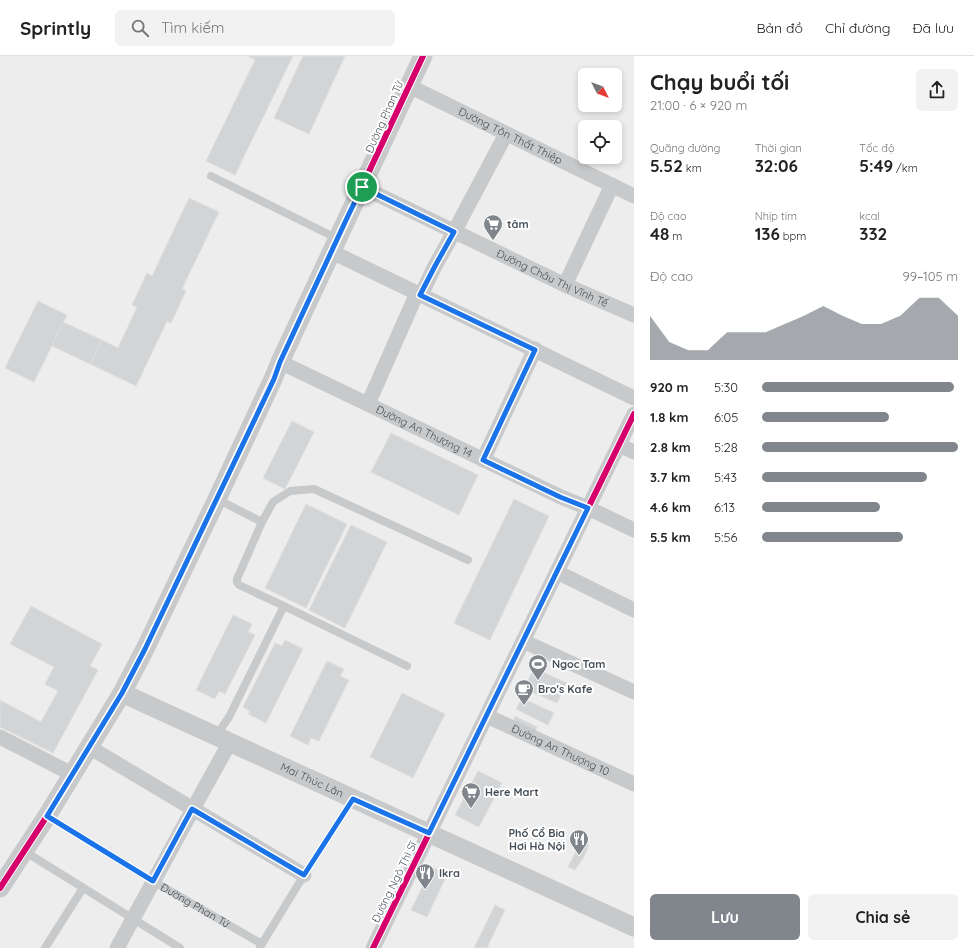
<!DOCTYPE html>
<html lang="vi">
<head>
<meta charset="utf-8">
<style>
	:root { --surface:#fff; --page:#f2f2f2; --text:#222; --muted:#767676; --line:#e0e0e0; --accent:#80868c }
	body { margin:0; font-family:Quicksand,sans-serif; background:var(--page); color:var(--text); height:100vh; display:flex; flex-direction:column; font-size:15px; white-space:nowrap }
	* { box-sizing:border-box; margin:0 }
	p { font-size:13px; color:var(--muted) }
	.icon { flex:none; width:22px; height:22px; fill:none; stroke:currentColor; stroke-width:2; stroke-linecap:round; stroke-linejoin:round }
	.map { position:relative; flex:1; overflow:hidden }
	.drawer { display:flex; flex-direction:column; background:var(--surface); width:340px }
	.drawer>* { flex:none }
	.needle { width:26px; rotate:132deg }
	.tools { position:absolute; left:578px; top:12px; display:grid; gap:8px }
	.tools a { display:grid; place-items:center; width:44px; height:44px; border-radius:6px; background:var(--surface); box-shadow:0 2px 6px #0003; font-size:20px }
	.pin { position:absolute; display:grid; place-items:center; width:34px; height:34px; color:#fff; margin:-17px; border:2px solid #fff; border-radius:50%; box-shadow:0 1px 4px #0007 }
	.round { display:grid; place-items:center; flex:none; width:42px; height:42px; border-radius:6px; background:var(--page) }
	.summary { display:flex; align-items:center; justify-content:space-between; height:68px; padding:0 16px }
	h1 { font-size:22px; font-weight:700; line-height:30px }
	.metrics { display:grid; grid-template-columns:repeat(3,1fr); gap:6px; height:68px; padding:4px 16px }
	.metrics div { display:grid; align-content:center }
	.metrics b { font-size:17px; font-weight:700 }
	.metrics small { font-size:11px; font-weight:400 }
	.metrics p { font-size:11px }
	.chart { height:112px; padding:8px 16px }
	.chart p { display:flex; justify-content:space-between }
	.chart svg { width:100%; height:72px; margin-top:4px; fill:var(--accent); opacity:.7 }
	.button { display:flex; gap:8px; margin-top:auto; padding:8px 16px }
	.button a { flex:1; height:46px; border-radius:6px; background:var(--accent); color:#fff; font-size:16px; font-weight:700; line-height:46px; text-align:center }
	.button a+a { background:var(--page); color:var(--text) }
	ul { padding:0 16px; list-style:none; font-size:13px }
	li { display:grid; grid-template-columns:64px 48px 1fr; align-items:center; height:30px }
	li i { height:10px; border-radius:5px; background:var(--accent) }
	header { display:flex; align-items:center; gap:24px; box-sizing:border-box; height:56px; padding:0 20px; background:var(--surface); border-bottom:1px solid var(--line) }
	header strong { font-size:19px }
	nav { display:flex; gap:22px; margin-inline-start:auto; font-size:14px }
	.search { width:280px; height:36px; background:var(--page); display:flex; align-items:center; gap:10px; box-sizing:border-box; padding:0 14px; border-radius:6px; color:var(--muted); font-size:15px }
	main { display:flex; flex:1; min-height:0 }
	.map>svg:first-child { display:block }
	.building { fill:#d3d4d6; stroke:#dedfe0 }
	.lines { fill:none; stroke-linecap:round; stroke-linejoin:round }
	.service { stroke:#c7c9cb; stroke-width:8 }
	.minor { stroke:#c7c9cb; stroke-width:15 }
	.tertiary { stroke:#c7c9cb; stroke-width:19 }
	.cycleway-casing { stroke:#fff; stroke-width:8 }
	.cycleway { stroke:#d6006c; stroke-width:6 }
	.route-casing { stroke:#fff; stroke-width:8 }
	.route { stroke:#1a73e8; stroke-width:5 }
	.labels { text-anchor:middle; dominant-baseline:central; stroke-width:4; stroke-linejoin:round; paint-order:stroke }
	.street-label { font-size:11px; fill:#464f57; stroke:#fff }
	.poi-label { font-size:11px; font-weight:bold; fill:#464f57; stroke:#fff; text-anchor:start }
</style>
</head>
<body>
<header>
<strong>Sprintly</strong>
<div class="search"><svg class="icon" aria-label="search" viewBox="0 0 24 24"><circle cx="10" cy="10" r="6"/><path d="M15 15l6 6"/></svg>Tìm kiếm</div>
<nav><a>Bản đồ</a><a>Chỉ đường</a><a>Đã lưu</a></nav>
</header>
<main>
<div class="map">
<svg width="634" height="892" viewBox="0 0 634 892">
	<rect width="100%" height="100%" fill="#ededed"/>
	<g class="building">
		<path d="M247,0h46l-58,119 -29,-14 49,-101z"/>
		<path d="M303,0h42l-36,78 -35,-16z"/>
		<path d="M189,142l30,14 -37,77 4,2 -15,32 -4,-2 -31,65 -46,-22 12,-24 16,8 19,-41 -5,-2 15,-32 5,3z"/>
		<path d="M38,245l29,14 -33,67 -29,-14z"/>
		<path d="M63,266l39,18 -12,24 -38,-18z"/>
		<path d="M292,365l22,11 -29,57 -22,-11z"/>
		<path d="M391,377l87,42 -19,40 -88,-43z"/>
		<path d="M514,443l35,17 -59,124 -36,-17z"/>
		<path d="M306,448l41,20 -41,84 -41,-20z"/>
		<path d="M351,469l36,17 -42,86 -36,-18z"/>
		<path d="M31,550l71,38 -12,22 8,4 -45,83 -53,-26v-27l41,22 17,-31 -13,-7 9,-17 -44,-23z"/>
		<path d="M233,559l19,9 -4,8 7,3 -30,59 -6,-3 -4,8 -19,-9z"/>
		<path d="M285,584l18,9 -37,74 -18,-9 2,-3 -7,-4 32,-64 7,3z"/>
		<path d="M327,605l17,8 -4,7 9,4 -30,61 -8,-3 -3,7 -18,-9z"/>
		<path d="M534,612l33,15 -10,20 -33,-14z"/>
		<path d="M402,637l43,21 -32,64 -43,-21z"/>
		<path d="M522,642l32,15 -6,12 -32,-16z"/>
		<path d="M515,660l22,11 -4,9 -22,-11z"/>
		<path d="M478,715l24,12 -23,44 -24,-12z"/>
		<path d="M581,786l8,3 -5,12 -9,13 -7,-3z"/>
		<path d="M432,811l15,8 -20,42 -16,-7z"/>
		<path d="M495,849l10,5 -18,38h-13z"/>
	</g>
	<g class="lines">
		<g class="service">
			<path d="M211,120l127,63"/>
			<path d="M217,443l45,23 11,-20 17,-11 24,-2 154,71"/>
			<path d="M284,550l123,60"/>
			<path d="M216,680l13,-19 55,-111 -45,-21 -2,-3v-3l25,-57"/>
			<path id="s1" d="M47,760l106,65 109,63"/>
			<path d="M24,795l156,97"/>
			<path d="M260,891l44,-72 49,-76"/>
			<path d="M45,892l38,-60"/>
		</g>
		<g class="minor">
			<path id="s2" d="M409,30l225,110"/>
			<path id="s3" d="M362,131l203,98 69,30"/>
			<path d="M332,196l302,146"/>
			<path d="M565,229l47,-100"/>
			<path d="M421,239l14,-29 19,-34 52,-98"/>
			<path id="s4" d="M280,306l281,135 27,11 46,22"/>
			<path d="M368,348l49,-111"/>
			<path d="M619,389l15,7"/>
			<path d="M483,404l52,-111"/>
			<path d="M557,516l77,38"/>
			<path d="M523,585l111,51"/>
			<path id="s5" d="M487,660l147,68"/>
			<path d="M0,681l72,37"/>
			<path d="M89,691l215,128"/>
			<path d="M117,892l76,-139 37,-67"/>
			<path d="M373,892l261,-534"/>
		</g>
		<g class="tertiary">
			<path id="s6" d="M122,637l512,234"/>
			<path d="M0,832l47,-72 75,-123 23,-44 72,-150 56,-120 7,-17 143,-306"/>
		</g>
		<defs>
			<g id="cycleway">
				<path d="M0,832l47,-72 75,-123 23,-44 72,-150 56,-120 7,-17 143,-306"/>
				<path d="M373,892l261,-534"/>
			</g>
		</defs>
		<use href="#cycleway" class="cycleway-casing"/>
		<use href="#cycleway" class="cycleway"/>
	</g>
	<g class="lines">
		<defs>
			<path id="route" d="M362,131l92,45 -19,34 -15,29 115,55 -52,110 77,37 28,11 -159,325 -76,-34 -49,76 -112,-66 -39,72 -106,-65 75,-123 23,-44 129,-270 6,-17 67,-144z"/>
		</defs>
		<use href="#route" class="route-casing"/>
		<use href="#route" class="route"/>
	</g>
	<defs>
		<symbol id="supermarket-pin" viewBox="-11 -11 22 30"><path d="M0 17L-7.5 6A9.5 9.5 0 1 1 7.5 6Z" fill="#80868c" stroke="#fff"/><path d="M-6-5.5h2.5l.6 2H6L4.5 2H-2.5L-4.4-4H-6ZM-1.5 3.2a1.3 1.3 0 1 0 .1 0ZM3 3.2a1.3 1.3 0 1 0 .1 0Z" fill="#fff"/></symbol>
		<symbol id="stadium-pin" viewBox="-11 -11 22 30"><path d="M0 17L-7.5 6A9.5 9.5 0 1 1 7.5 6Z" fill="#80868c" stroke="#fff"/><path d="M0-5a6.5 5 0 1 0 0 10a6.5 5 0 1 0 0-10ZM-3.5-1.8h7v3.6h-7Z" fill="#fff"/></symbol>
		<symbol id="cafe-pin" viewBox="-11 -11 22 30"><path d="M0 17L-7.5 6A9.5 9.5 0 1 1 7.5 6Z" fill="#80868c" stroke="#fff"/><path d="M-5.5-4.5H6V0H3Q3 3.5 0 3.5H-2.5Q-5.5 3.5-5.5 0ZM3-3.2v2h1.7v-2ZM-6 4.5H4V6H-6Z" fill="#fff"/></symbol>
		<symbol id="restaurant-pin" viewBox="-11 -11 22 30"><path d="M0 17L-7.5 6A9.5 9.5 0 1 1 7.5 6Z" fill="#80868c" stroke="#fff"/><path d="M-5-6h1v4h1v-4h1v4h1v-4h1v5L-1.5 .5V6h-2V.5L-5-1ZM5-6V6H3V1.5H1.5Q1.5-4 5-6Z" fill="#fff"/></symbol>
	</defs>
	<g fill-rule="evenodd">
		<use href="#supermarket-pin" x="482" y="157" width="22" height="30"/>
		<use href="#stadium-pin" x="527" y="597" width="22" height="30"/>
		<use href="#cafe-pin" x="513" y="622" width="22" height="30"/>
		<use href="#supermarket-pin" x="460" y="725" width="22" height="30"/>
		<use href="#restaurant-pin" x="568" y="772" width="22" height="30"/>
		<use href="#restaurant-pin" x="414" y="806" width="22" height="30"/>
	</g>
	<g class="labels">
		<g class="street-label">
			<text transform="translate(384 61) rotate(-66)">Đường Phan Tứ</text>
			<text stroke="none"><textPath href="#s2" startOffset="113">Đường Tôn Thất Thiệp</textPath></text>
			<text stroke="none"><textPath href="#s3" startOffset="211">Đường Châu Thị Vĩnh Tế</textPath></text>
			<text stroke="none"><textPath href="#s4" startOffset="160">Đường An Thượng 14</textPath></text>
			<text stroke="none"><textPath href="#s5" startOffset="81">Đường An Thượng 10</textPath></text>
			<text stroke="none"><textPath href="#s6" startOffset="209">Mai Thúc Lân</textPath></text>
			<text transform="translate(394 826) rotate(-64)">Đường Ngô Thì Sĩ</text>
			<text stroke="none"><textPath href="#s1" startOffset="173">Đường Phan Tứ</textPath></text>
		</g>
		<g class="poi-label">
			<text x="507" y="168">tâm</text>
			<text x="552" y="608">Ngoc Tam</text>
			<text x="538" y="633">Bro's Kafe</text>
			<text x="485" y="736">Here Mart</text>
			<text x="565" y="777" text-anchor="end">Phố Cổ Bia<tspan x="565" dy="13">Hơi Hà Nội</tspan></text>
			<text x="439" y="817">Ikra</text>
		</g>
	</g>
</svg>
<div class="tools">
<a><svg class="needle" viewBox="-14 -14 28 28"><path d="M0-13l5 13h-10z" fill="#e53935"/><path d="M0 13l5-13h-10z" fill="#767676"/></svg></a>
<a><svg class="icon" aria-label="locate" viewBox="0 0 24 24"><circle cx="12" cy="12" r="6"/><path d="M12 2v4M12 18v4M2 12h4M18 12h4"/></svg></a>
</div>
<div class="pin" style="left:362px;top:131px;background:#1e9e55"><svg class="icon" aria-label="arrive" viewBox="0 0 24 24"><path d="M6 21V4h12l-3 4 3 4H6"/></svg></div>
</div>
<section class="drawer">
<div class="summary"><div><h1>Chạy buổi tối</h1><p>21:00 · 6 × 920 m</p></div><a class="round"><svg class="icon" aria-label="share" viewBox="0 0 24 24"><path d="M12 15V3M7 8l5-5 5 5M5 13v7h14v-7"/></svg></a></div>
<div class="metrics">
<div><p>Quãng đường</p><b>5.52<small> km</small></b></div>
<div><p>Thời gian</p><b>32:06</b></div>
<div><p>Tốc độ</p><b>5:49<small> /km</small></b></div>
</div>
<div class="metrics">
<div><p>Độ cao</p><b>48<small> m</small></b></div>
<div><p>Nhịp tim</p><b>136<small> bpm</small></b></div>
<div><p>kcal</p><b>332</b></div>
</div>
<div class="chart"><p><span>Độ cao</span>99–105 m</p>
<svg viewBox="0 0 160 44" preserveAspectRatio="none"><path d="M0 44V17L10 33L20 38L30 38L40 27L50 27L60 27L70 22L80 17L90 11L100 17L110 22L120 22L130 17L140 6L150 6L160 17V44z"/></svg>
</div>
<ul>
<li><b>920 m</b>5:30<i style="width:98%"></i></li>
<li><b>1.8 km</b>6:05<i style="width:65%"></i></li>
<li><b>2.8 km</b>5:28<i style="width:100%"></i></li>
<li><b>3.7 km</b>5:43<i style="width:84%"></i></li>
<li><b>4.6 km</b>6:13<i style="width:60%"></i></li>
<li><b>5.5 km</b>5:56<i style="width:72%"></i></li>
</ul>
<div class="button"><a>Lưu</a><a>Chia sẻ</a></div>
</section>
</main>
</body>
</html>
